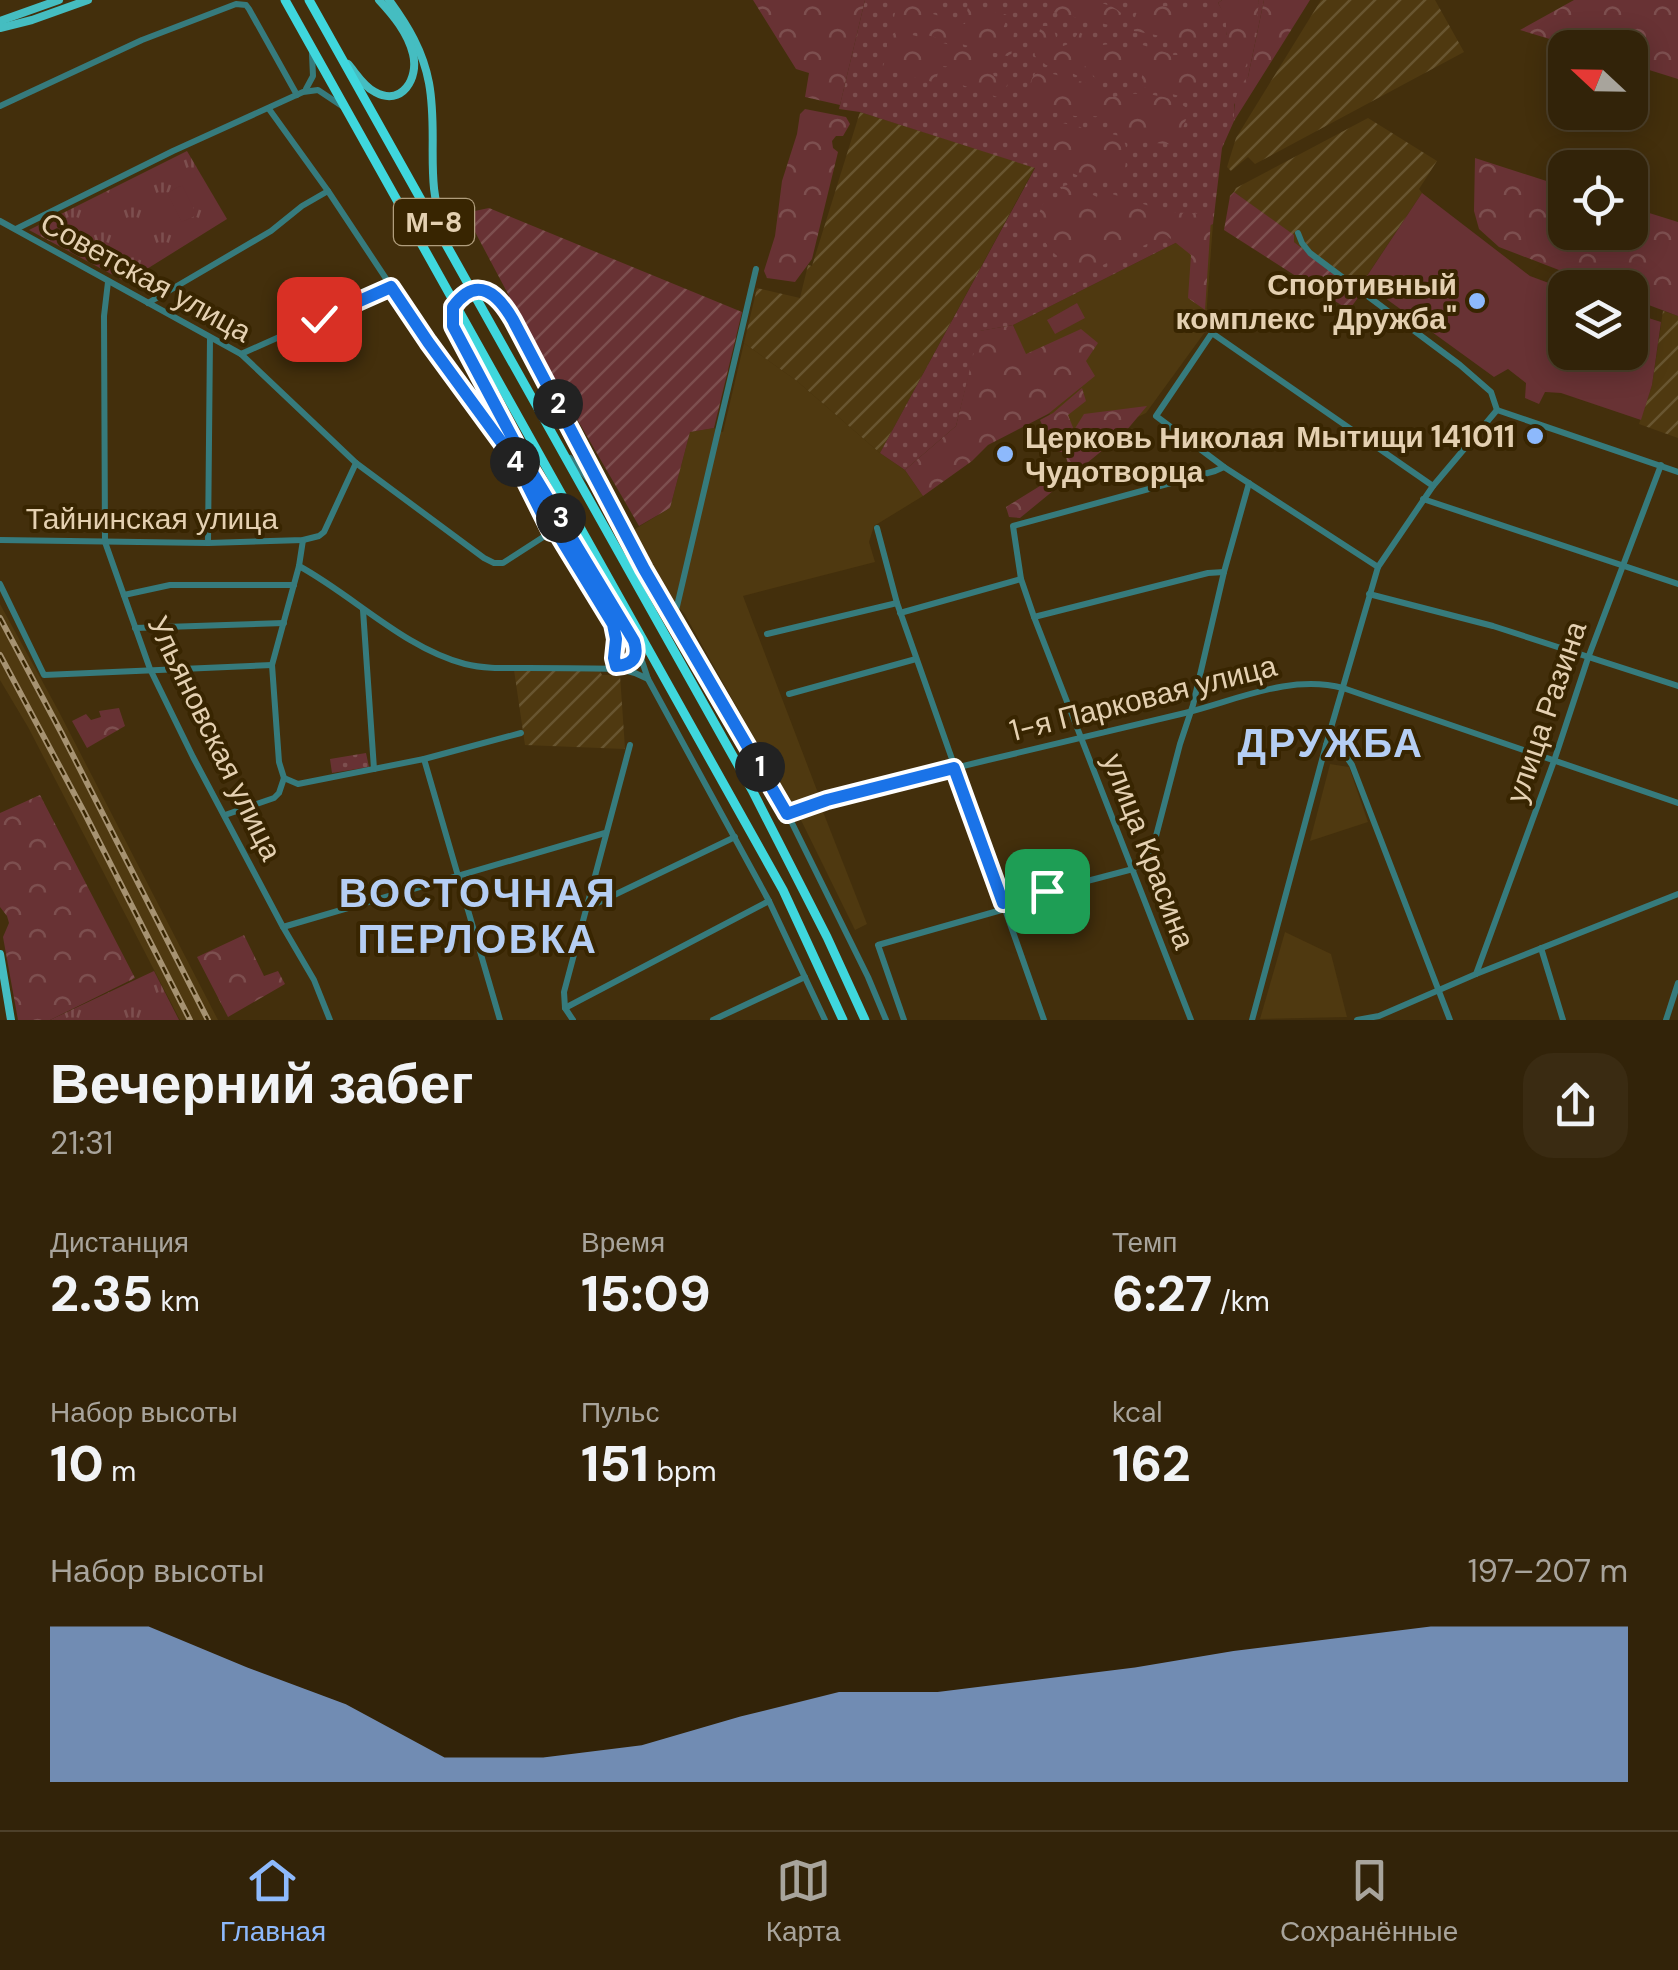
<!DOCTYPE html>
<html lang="ru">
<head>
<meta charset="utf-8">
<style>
	:root { --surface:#322309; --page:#3a2b12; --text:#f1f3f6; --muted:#a8a49c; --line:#4d402a; --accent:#8db9fc }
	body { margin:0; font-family:"DM Sans",sans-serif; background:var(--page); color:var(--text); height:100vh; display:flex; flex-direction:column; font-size:38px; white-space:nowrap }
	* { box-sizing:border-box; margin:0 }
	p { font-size:32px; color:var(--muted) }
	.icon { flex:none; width:55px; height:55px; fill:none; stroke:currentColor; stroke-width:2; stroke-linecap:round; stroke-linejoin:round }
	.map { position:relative; height:1020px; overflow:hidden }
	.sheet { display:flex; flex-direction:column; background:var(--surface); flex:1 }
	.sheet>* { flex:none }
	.needle { width:65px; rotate:292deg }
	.tools { position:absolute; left:1548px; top:30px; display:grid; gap:20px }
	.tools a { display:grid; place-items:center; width:100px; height:100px; border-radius:20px; background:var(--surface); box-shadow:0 5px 25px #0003,0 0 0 2px var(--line); font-size:50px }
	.pin { position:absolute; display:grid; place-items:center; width:85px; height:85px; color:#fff; margin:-42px; border-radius:20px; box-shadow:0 5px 15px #0006 }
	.km { position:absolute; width:50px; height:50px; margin:-25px; border-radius:50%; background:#222; color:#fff; font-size:28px; line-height:50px; text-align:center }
	.round { display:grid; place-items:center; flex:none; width:105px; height:105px; border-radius:30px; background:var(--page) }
	.summary { display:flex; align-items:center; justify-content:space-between; height:170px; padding:0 50px }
	h1 { font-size:55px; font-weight:800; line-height:75px }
	.stats { display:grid; grid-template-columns:repeat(3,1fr); gap:15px; height:170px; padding:10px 50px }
	.stats div { display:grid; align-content:center }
	.stats b { font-size:50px; font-weight:800 }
	.stats small { font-size:28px; font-weight:400 }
	.stats p { font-size:28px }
	.chart { height:280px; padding:20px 50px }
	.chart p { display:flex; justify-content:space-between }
	.chart svg { width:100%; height:180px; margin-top:10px; fill:var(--accent); opacity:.7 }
	.menu { display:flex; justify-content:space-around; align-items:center; height:140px; border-top:2px solid var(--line); background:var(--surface); font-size:28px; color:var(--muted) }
	.menu a { display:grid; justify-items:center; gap:5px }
	.menu .active { color:var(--accent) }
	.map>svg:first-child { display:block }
	.built { fill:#4f3910 }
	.industrial { fill:url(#industrial-furrows) }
	.grass { fill:url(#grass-dots) }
	.forest { fill:url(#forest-crowns) }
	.park { fill:url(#park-tufts) }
	.garden { fill:url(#garden-furrows) }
	.pitch { fill:#683234 }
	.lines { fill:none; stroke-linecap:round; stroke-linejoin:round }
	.minor { stroke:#367b7d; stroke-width:6 }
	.major { stroke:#45bdc1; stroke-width:8 }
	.highway { stroke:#3fd7dd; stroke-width:9 }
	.rail-casing { stroke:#a69271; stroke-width:6 }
	.rail { stroke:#382501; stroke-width:2.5; stroke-dasharray:8; stroke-linecap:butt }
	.minor-bridge { stroke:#367b7d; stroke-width:6 }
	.route-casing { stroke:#fff; stroke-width:20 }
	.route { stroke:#1a73e8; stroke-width:12 }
	.poi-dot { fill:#8db9fc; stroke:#382501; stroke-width:4 }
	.labels { text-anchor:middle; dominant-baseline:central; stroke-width:8; stroke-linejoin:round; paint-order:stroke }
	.shield { fill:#382501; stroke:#b09d7c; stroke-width:2.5 }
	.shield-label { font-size:28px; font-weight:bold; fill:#e4d0b1 }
	.street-label { font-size:30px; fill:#e4d0b1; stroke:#382501 }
	.poi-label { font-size:30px; font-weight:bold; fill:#e4d0b1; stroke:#382501; text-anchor:end }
	.district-label { font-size:40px; font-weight:bold; letter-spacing:2.5px; fill:#b5cef4; stroke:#382501 }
</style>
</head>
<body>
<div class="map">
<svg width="1678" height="1020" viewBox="0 0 1678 1020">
	<defs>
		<pattern id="industrial-furrows" width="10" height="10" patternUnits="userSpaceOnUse" patternTransform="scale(2.5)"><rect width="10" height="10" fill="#4f3910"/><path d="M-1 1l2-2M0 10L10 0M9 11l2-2" fill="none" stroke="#685530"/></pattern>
		<pattern id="grass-dots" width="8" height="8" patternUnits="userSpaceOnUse" patternTransform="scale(2.5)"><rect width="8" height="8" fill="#683234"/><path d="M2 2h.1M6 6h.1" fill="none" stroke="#7d4f4f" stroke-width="1.8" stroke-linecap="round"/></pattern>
		<pattern id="forest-crowns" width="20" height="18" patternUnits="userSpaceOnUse" patternTransform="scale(2.5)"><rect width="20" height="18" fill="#683234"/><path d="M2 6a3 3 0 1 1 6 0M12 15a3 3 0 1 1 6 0" fill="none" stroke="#7d4f4f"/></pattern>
		<pattern id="park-tufts" width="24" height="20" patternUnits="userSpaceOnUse" patternTransform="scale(2.5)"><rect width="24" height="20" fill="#683234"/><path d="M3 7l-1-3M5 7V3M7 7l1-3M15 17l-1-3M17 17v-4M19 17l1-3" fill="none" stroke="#7d4f4f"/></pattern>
		<pattern id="garden-furrows" width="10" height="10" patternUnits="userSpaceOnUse" patternTransform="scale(2.5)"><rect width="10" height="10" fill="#683234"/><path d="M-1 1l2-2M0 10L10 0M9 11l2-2" fill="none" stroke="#7d4f4f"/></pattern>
	</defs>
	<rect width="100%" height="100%" fill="#432f0c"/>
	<g class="built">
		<path d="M1213,224l-8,108 -59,81 -81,39 -52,-127z"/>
		<path d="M744,343l53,38 83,72 25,17 18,26 -49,30 -5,16 6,20 -132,34 75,197 -27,11 -107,-191 -19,-19 -35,-62 40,-24 20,-76 24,-4 9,4z"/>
		<path d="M0,604l58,106 160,310h-38l-152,-293 -28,-47z"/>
		<path d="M1330,764l19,3 19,55 -58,19z"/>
		<path d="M820,804l47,120 -12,6 -57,-116z"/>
		<path d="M1285,932l46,22 16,63 -87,2z"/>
	</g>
	<g class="industrial">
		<path d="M1321,0h114l29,52 -209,112 -7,-7 -17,14 -4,-4 9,-29z"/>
		<path d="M860,112l175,55 -155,286 -83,-72 -53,-38 13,-55 43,10 8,-33 4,1z"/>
		<path d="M1368,118l69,43 -18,28 3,4 -66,99 -48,-38 -14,-12 -1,-7 -59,-43 2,-4z"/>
		<path d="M1663,311l15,5v122l-39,-14 13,-39z"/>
		<path d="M514,670l86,1 2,4h18l5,74 -100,-4z"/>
	</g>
	<g class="grass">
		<path d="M865,0h357l-4,3 11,18 -3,14 33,-32 -1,-3h6l-16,77 -14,28v16l-12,27 -9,76 -200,101 -33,6 -24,95 -51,44 -25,-17 155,-285 -175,-56 -21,-3z"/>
		<path d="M366,753l3,14 -37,6 -2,-14z"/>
	</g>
	<g class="forest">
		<path d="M753,0h112l-25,105 -35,-8 4,-24 -13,-4z"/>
		<path d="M898,0h39l-4,14 32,10 3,-18 40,9 -6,17h12l-3,25 -119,-31z"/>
		<path d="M1059,0c21,0 50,0 62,13l-3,14 -66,-15 5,-5z"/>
		<path d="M1141,0l21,6 20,1 20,7c2,12 4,23 -4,33l-21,-8 -43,-8 -1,-8z"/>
		<path d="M1222,0h36l1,2 -6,46 -8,20 -6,-1c-5,-8 -10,-15 -11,-24 -5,-21 3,-17 -10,-40z"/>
		<path d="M1264,0h46l-76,121c0,-16 1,-33 14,-44z"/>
		<path d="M1574,0h104v79l-48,-15v-16l-54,-1 -56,-17z"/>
		<path d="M1041,26h7l6,4 2,7 -3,7 5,4 13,-5 8,-11 24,13 14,-2 1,7 5,5 7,-2 -2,-6 5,-5 41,13h15l12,7c0,15 -6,26 -17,35l-41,-10 -2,-6 3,-14 -14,5 -10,-7h-7l-2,14 -13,2 -13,-15 -2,6 -5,4 -19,-9 -13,-2 -11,-9 -1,-6z"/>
		<path d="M897,31l88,23 9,22 19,4 -6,5 -4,14 -47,-16 -5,-7v-9l-9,-1 -9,16 -51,-13 5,-14v-14z"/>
		<path d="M1037,70l20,5 11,7c32,-5 28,14 44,15 5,0 11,-3 16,-3 19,-1 49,2 61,17l-12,34c-18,-2 -38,-2 -54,-12 -7,-5 -6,-13 -17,-15 -10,-3 -21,-1 -31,-2 -28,-2 -60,-15 -38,-46z"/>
		<path d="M805,109l41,8 4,7 -7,12h-7l-4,5 1,7 5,4 -26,107 -17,23 -28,-4 -3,-7 11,-35 7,-55 15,-47 3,-20z"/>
		<path d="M1058,122l62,14c11,10 5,28 4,41 -30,16 -101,-17 -66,-55z"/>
		<path d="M1475,158l90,29v45h65v-25l48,15v94l-48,-18v-10l-27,-1 -104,-40 -20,-18 -5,-18z"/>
		<path d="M1071,184l30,15 11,-5 56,18 38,2 5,5 -6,91 -17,-12 3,-43 -25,-20 -80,38c-28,-14 -40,-21 -50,-52l8,-20 21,-4 -5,-10z"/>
		<path d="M1013,325l13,29 55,-25 17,14 -12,18 9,15 -47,38 -60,31 -16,16 -49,35 -18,-26 51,-44 23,-95z"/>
		<path d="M1082,388l4,13 -18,14 6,15 10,-16 63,-8 -21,25 -106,87 -11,-1 -3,-10 55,-34 7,-8 -3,-13h-11l-14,-32 13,-7z"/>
		<path d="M119,708l6,18 -38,22 -15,-27 14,-7 5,6 10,-3 -2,-6z"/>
		<path d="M40,795l95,183 -85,42h-32l-15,-83 6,-14 -2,-7 -7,-9v-94z"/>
		<path d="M244,935l20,41 14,-5 7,13 -57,33 -31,-60z"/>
	</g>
	<g class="park">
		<path d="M187,151l40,68 -101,63 -97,-52z"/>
		<path d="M154,971l25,49h-129z"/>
	</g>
	<g class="garden">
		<path d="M1234,192l60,43v7l66,53 -11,15 -125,-80 6,-34z"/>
		<path d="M489,208l253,104 -28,116 -24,4 -20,76 -31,18 -95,-164 -79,-149z"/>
	</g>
	<g class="pitch">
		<path d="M182,185l15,30 -15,7 -15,-29z"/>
		<path d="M1422,193l108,83 35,13v63h65v-40l31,10 -9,63 -11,35 -80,-27 -16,-1 -6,12 -14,-6 1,-15 -18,-14 -14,8 -131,-95z"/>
		<path d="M1077,303l8,15 -30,16 -8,-14z"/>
	</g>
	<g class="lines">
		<g class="minor">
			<path d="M306,89l7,-13 -1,-22"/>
			<path d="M0,106l142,-66 94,-36 10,1 3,4 48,86"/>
			<path d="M269,109l59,82 100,151 88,120 35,70"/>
			<path d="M0,221l241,133 115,109 128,95 10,5h9l48,-31"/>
			<path d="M16,229l157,-78 130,-59 15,-2 24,16"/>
			<path d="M1298,233l4,10 8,10 150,112 31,27 6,18"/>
			<path d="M108,282l-4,34 1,226 45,127 43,88 90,170 31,53 16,40"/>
			<path d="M148,303l123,-72 31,-25 26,-15"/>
			<path d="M513,320l131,249 143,244 81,164 18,43"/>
			<path d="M464,350c35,63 65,132 116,184"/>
			<path d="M241,354l150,-67"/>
			<path d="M1497,410l181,62"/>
			<path d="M570,458l19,22 26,41"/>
			<path d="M1423,499l255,85"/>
			<path d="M562,519l67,114"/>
			<path d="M877,528l20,75 147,417"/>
			<path d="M551,532l7,2 6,10c15,26 35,51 47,77 8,16 -2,34 8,48"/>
			<path d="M0,540l208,3 95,-3 16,-4 5,-4 32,-69"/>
			<path d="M208,543l2,-205"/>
			<path d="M299,566c55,30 105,82 166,98 20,5 41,4 62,4 31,0 62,0 93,1l15,4 13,6"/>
			<path d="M1378,567l-154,-100 -68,-51 56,-83 221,153"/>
			<path d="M0,584l44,91 228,-10"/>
			<path d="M1369,594l124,32 185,60"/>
			<path d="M124,595l46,-10h124"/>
			<path d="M363,610l11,159"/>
			<path d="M900,613l121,-34"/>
			<path d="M627,616l21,63 121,222 56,119"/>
			<path d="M1034,617l174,-44 16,-1"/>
			<path d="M674,619l82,-350"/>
			<path d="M135,628l149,-5"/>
			<path d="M767,634l130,-31"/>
			<path d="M789,694l127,-35"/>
			<path d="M1326,745l20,11 6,9 98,255"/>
			<path d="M424,759l76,261"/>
			<path d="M284,778l14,6 126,-25 97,-26"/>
			<path d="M284,778l-5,-16 -7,-97 27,-99 4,-26"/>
			<path d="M787,813l40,-14c119,-29 239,-58 358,-86 52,-13 105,-39 158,-25l335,115"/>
			<path d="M225,815l49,-17 5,-5 5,-15"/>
			<path d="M1003,903l130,-34 17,-10 30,-115 13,-39 31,-133 25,-89"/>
			<path d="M585,909l150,-72"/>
			<path d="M283,927l322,-94"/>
			<path d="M1541,948l22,72"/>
			<path d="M1476,974l78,-213 34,-103 73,-193"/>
			<path d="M565,1008l204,-107"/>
			<path d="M573,1020l-8,-12 -1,-16 66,-247"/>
			<path d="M713,1020l92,-43"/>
			<path d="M904,1020l-26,-75 127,-36"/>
			<path d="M1191,1020l-157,-403 -13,-38 -8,-53 202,-55 9,-4"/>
			<path d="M1252,1020l74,-275 52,-178 55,-81 64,-76"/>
			<path d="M1357,1020l22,-4 97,-42 202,-80"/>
			<path d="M1666,1020l12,-37"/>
		</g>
		<g class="major">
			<path d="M389,0c19,26 34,51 40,83 10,55 -6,97 17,154"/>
			<path d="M0,21l59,-21"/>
			<path d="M0,28l32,-8 56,-20"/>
			<path d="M348,64c8,9 15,22 27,28 27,15 44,-14 38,-38 -5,-21 -20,-39 -34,-54"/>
			<path d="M0,954l11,66"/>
		</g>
		<g class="highway">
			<path d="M285,0l498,890 60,130"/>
			<path d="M309,0l443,790 75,147 38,83"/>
		</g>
		<defs>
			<g id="rail">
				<path d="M0,618l62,116 146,286"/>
				<path d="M0,655l84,157 106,208"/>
			</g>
		</defs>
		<use href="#rail" class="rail-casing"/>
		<use href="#rail" class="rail"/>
		<path class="minor-bridge" d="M464,350c-5,-10 -12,-20 -12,-32 -1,-21 22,-35 41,-24 10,6 15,17 20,26"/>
	</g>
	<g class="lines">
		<defs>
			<path id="route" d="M319,319l72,-32 37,55 88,120 35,70 7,2 6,10 49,80 3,15 -2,19 2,8c17,-1 23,-9 18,-25l-113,-187 -68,-128v-19c24,-33 45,-13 60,13l131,249 143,245 40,-14 127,-32 49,135 44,-12"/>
		</defs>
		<use href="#route" class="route-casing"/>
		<use href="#route" class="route"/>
	</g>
	<g class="poi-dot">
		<circle cx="1477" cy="301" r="10"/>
		<circle cx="1535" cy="436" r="10"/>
		<circle cx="1005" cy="454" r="10"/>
	</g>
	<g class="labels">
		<rect class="shield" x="394" y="199" width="80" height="46" rx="8"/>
		<g class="shield-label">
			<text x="434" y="222">М-8</text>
		</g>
		<g class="street-label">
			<text transform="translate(146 277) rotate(29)">Советская улица</text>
			<text x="152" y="518">Тайнинская улица</text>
			<text transform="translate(1143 698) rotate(-14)">1-я Парковая улица</text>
			<text transform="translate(1546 712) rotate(-71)">улица Разина</text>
			<text transform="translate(215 738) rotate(64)">Ульяновская улица</text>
			<text transform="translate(1149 851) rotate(69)">улица Красина</text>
		</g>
		<g class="poi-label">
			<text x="1457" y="284">Спортивный<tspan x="1457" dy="34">комплекс "Дружба"</tspan></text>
			<text x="1515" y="436">Мытищи 141011</text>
			<text x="1025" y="437" text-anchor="start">Церковь Николая<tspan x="1025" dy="34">Чудотворца</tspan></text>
		</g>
		<g class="district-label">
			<text x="1331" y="743">ДРУЖБА</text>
			<text x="478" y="893">ВОСТОЧНАЯ<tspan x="478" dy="46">ПЕРЛОВКА</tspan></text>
		</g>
	</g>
</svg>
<div class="tools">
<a><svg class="needle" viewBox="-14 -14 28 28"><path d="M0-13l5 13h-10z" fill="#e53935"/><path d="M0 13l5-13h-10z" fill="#a8a49c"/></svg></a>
<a><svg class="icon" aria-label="locate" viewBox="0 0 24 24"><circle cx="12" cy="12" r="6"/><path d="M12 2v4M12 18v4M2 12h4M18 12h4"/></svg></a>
<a><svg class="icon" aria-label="layers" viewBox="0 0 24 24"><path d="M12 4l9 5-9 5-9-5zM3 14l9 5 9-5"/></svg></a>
</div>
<div class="pin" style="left:1047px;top:891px;background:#1e9e55"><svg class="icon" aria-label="arrive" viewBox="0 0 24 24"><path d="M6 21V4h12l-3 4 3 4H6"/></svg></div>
<div class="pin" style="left:319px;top:319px;background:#d93025"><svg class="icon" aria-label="check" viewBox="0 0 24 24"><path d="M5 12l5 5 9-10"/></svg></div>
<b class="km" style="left:760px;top:767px">1</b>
<b class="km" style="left:558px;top:404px">2</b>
<b class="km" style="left:561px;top:518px">3</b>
<b class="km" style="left:515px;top:462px">4</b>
</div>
<section class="sheet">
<div class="summary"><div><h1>Вечерний забег</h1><p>21:31</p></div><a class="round"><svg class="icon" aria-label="share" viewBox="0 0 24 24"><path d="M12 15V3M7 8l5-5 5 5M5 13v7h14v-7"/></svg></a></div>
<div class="stats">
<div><p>Дистанция</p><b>2.35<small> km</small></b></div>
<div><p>Время</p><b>15:09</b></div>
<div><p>Темп</p><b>6:27<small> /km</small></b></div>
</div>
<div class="stats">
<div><p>Набор высоты</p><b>10<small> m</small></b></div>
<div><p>Пульс</p><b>151<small> bpm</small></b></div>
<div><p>kcal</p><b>162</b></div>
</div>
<div class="chart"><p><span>Набор высоты</span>197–207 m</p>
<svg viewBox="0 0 160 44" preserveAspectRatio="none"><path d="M0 44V6L10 6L20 16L30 25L40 38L50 38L60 35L70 28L80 22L90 22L100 19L110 16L120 12L130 9L140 6L150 6L160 6V44z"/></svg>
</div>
</section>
<nav class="menu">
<a class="active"><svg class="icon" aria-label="home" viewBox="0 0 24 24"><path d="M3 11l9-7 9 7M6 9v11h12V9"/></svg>Главная</a>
<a><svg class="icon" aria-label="map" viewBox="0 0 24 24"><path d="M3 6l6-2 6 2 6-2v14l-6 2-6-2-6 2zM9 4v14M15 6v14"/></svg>Карта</a>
<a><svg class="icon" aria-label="saved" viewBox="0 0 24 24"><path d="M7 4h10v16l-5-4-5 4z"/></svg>Сохранённые</a>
</nav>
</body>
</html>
